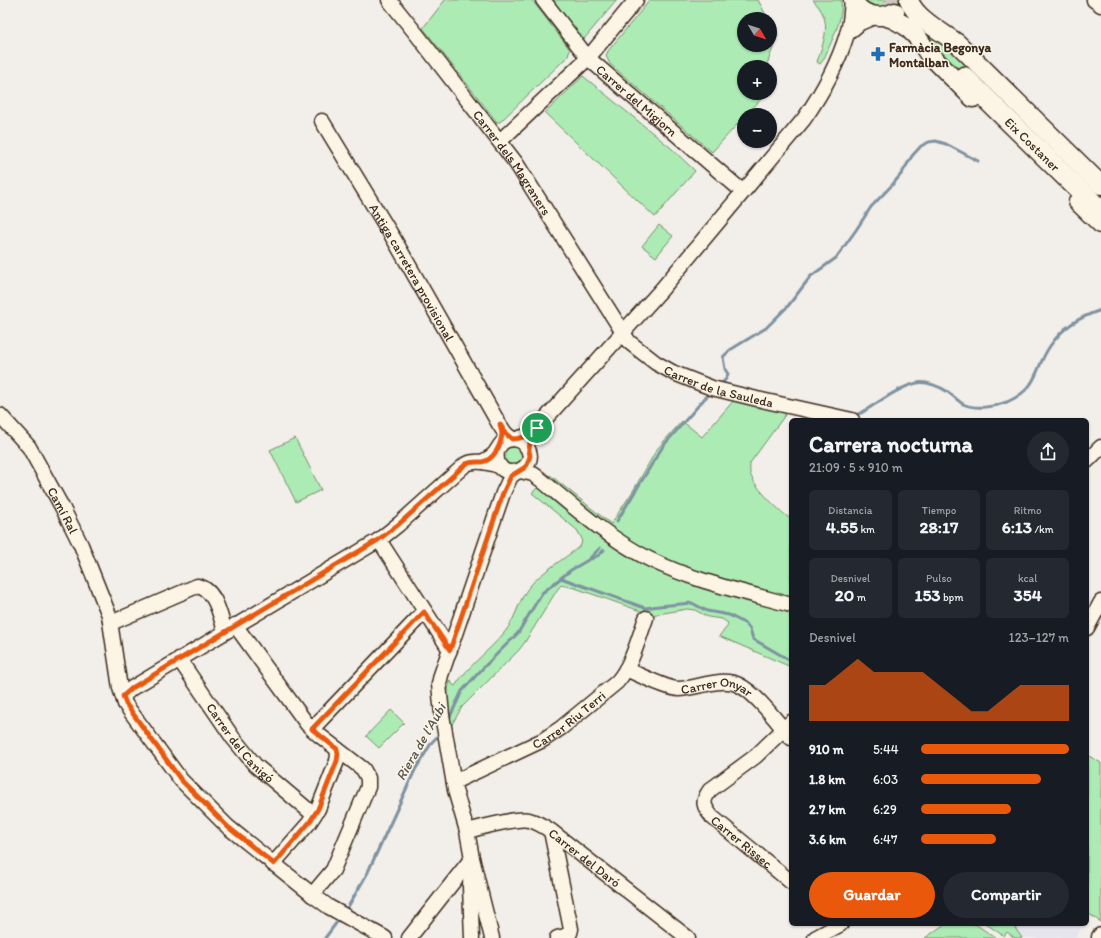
<!DOCTYPE html>
<html lang="es">
<head>
<meta charset="utf-8">
<style>
	:root { --surface:#171b24; --page:#242831; --text:#f1f3f6; --muted:#9ea1a6; --accent:#ea580c }
	body { margin:0; font-family:Itim,sans-serif; background:var(--page); color:var(--text); height:100vh; display:flex; flex-direction:column; font-size:15px; white-space:nowrap }
	* { box-sizing:border-box; margin:0 }
	p { font-size:13px; color:var(--muted) }
	.icon { flex:none; width:22px; height:22px; fill:none; stroke:currentColor; stroke-width:2; stroke-linecap:round; stroke-linejoin:round }
	.map { position:relative; flex:1; overflow:hidden }
	.panel { position:absolute; left:789px; top:418px; width:300px; height:508px; display:flex; flex-direction:column; background:var(--surface); border-radius:6px; box-shadow:0 1px 3px #0004 }
	.panel>* { flex:none }
	.needle { width:26px; rotate:129deg }
	.controls { position:absolute; left:737px; top:12px; display:grid; gap:8px }
	.controls a { display:grid; place-items:center; width:40px; height:40px; border-radius:50%; background:var(--surface); box-shadow:0 1px 3px #0004; font-size:20px }
	.pin { position:absolute; display:grid; place-items:center; width:34px; height:34px; color:#fff; margin:-17px; border:2px solid #fff; border-radius:50%; box-shadow:0 1px 4px #0007 }
	.round { display:grid; place-items:center; flex:none; width:42px; height:42px; border-radius:21px; background:var(--page) }
	.headline { display:flex; align-items:center; justify-content:space-between; height:68px; padding:0 20px }
	h1 { font-size:22px; font-weight:700; line-height:30px }
	.stats { display:grid; grid-template-columns:repeat(3,1fr); gap:6px; height:68px; padding:4px 20px }
	.stats div { display:grid; align-content:center; border-radius:6px; background:var(--page); text-align:center }
	.stats b { font-size:17px; font-weight:700 }
	.stats small { font-size:11px; font-weight:400 }
	.stats p { font-size:11px }
	.chart { height:112px; padding:8px 20px }
	.chart p { display:flex; justify-content:space-between }
	.chart svg { width:100%; height:72px; margin-top:4px; fill:var(--accent); opacity:.7 }
	.action { display:flex; gap:8px; margin-top:auto; padding:8px 20px }
	.action a { flex:1; height:46px; border-radius:24px; background:var(--accent); color:#fff; font-size:16px; font-weight:700; line-height:46px; text-align:center }
	.action a+a { background:var(--page); color:var(--text) }
	ul { padding:0 20px; list-style:none; font-size:13px }
	li { display:grid; grid-template-columns:64px 48px 1fr; align-items:center; height:30px }
	li i { height:10px; border-radius:5px; background:var(--accent) }
	.map>svg:first-child { display:block }
	.built { fill:#e6e5ee }
	.green { fill:#acecb4; stroke:#748b69 }
	.lines { fill:none; stroke-linecap:round; stroke-linejoin:round }
	.stream { stroke:#7e92a0; stroke-width:3 }
	.highway-tunnel { stroke:#cdc7c0; stroke-width:20; stroke-dasharray:20 10; stroke-linecap:butt }
	.minor-casing { stroke:#3b2a1e; stroke-width:17 }
	.major-casing { stroke:#3b2a1e; stroke-width:21 }
	.highway-casing { stroke:#3b2a1e; stroke-width:23 }
	.minor { stroke:#fcf5e5; stroke-width:14 }
	.major { stroke:#fcf5e5; stroke-width:18 }
	.highway { stroke:#fcf5e5; stroke-width:20 }
	.route-casing { stroke:#fff; stroke-width:8 }
	.route { stroke:#ea580c; stroke-width:5 }
	.labels { text-anchor:middle; dominant-baseline:central; stroke-width:3; stroke-linejoin:round; paint-order:stroke }
	.poi-label { font-size:13px; font-weight:bold; fill:#3b2a1e; stroke:#fcf5e5; text-anchor:start }
	.street-label { font-size:13px; fill:#3b2a1e; stroke:#fcf5e5 }
	.water-label { font-size:14px; font-style:italic; fill:#575554; stroke:#fcf5e5 }
</style>
</head>
<body>
<div class="map">
<svg width="1101" height="938" viewBox="0 0 1101 938">
	<rect width="100%" height="100%" fill="#f2eee9"/>
	<filter id="ink" filterUnits="userSpaceOnUse"><feTurbulence type="fractalNoise" baseFrequency=".025" numOctaves="2"/><feDisplacementMap in="SourceGraphic" scale="8" xChannelSelector="R" yChannelSelector="G"/><feConvolveMatrix kernelMatrix="1 2 1 2 8 2 1 2 1" color-interpolation-filters="sRGB"/></filter>
	<g filter="url(#ink)">
		<path class="built" d="M1017,924h66l-7,14h-67z"/>
		<g class="green">
			<path d="M445,0h87l36,47 2,3 -2,6 -68,66h-3l-74,-94z"/>
			<path d="M550,0h67l-33,39h-4z"/>
			<path d="M650,0h108l10,19h-24v26h26v-22l8,11 -12,33h-22v26h19l2,2 -19,20h-2v2l-32,35 -102,-88 -4,-8 2,-5z"/>
			<path d="M813,0h28c3,19 -10,41 -17,59l-4,5 -3,-2c8,-25 16,-41 -4,-62z"/>
			<path d="M861,0h37l-4,5 -20,4z"/>
			<path d="M914,16l61,51 -12,13 -21,-19z"/>
			<path d="M583,76l88,72 24,23 -40,46 -110,-104z"/>
			<path d="M659,225l14,11 -17,21 -14,-11z"/>
			<path d="M735,399l53,12 -38,52c0,6 -1,10 2,15 4,10 30,36 39,41v80l-76,-22 -47,-15 -51,-28 -70,-56 3,-3 61,49 22,-33 24,-42 25,-28 20,16z"/>
			<path d="M295,438l26,52 -25,12 -26,-52z"/>
			<circle cx="513" cy="456" r="9"/>
			<path d="M538,487l59,47 140,60 54,18v55l-72,-31 8,-9 1,-4 -6,-4 -14,-2 -13,-7 -8,-1 -35,6 -77,-27 -14,-3 -4,5 -32,52 -6,8 -57,57 -11,19c-3,-15 -7,-32 0,-46l1,4 3,2c13,-20 34,-35 49,-53 12,-14 14,-32 25,-46 14,-17 35,-27 52,-42l1,-6 -5,-9 -45,-37z"/>
			<path d="M391,710l13,13 -25,25 -13,-12z"/>
			<path d="M1087,755l14,8v159l-12,-8 -2,3z"/>
			<path d="M945,924h30l21,14h-71z"/>
			<path d="M986,924h31l-2,4 7,10h-7l-8,-6 -3,4z"/>
		</g>
		<g class="lines">
			<g class="stream">
				<path d="M719,386l7,-7 2,-5 -3,-5 -2,-12 7,-7 36,-22 22,-22 23,-30 25,-18 20,-28 15,-23 22,-23 9,-11 10,-17 9,-10 8,-4 7,-1 10,3 32,17"/>
				<path d="M858,414l5,-2c16,-10 36,-25 54,-29 9,-2 24,4 31,9 5,4 10,9 15,12 13,6 31,3 44,-2 33,-15 26,-31 43,-56 14,-20 28,-28 51,-36"/>
				<path d="M617,521l46,-75 42,-48 7,-6"/>
				<path d="M591,559l8,-4 5,-5"/>
				<path d="M561,578l84,30 14,-2 33,-3 15,8 22,4 17,9 4,5 3,10 38,22"/>
				<path d="M448,721l14,-30 21,-23 35,-35 24,-40 29,-23 17,-10 12,-12"/>
				<path d="M345,912l22,-38 48,-104 17,-28 8,-8"/>
				<path d="M325,938l15,-20"/>
			</g>
			<path class="highway-tunnel" d="M887,0l23,23"/>
			<defs>
				<g id="minor">
					<path id="s1" d="M389,0l29,36 98,127 113,179 27,21 18,10 38,15 45,11 95,21"/>
					<path id="s2" d="M543,0l45,58 154,133"/>
					<path d="M1094,0l7,5"/>
					<path d="M847,34l13,-11 16,-7"/>
					<path id="s3" d="M322,121l73,120 104,183 6,9 7,6"/>
					<path d="M500,141l88,-83 48,-58"/>
					<path id="s4" d="M0,415l29,32 33,60 19,38 28,70 11,73 5,16 56,76 47,47 86,69 15,11 56,31"/>
					<path d="M516,439l14,-4 7,-7 125,-139 142,-170c18,-26 34,-55 43,-85 4,-11 4,-23 5,-34"/>
					<path d="M1087,461l14,-14"/>
					<path d="M482,462c4,-2 8,-4 11,-7 4,-3 5,-8 9,-12 7,-6 19,-5 24,3 18,25 -34,41 -29,5"/>
					<path d="M520,471l13,3 7,5c35,29 68,59 109,80 44,22 95,33 142,46"/>
					<path d="M379,540l71,110"/>
					<path d="M111,623l86,-37c19,3 23,30 28,45"/>
					<path d="M235,625l72,99 12,11 44,34 5,9v9l-35,83 -21,25"/>
					<path d="M1087,628l14,-26"/>
					<path id="s5" d="M179,659l54,79 22,27 59,50"/>
					<path id="s6" d="M626,669c11,5 42,20 52,20 19,0 42,-13 61,-4 18,9 38,37 52,53"/>
					<path d="M123,696l9,-8 247,-148 20,-16 67,-60c11,-5 22,-1 34,2"/>
					<path id="s7" d="M791,722l-35,34 -46,34c-9,12 -6,17 2,27l79,65"/>
					<path d="M312,729l112,-117"/>
					<path id="s8" d="M454,782l89,-42 18,-12 56,-46c15,-17 21,-42 29,-64"/>
					<path id="s9" d="M467,831c13,-3 50,-14 62,-11 8,2 16,7 22,11l137,107"/>
					<path d="M551,831l20,98 -1,4 -5,3 -8,2"/>
					<path d="M273,864l36,-41 9,-14 19,-48 1,-6 -1,-6"/>
					<path d="M471,870l-1,16 2,52"/>
					<path d="M409,938l63,-80"/>
					<path d="M492,938l-20,-80 -5,-27 -12,-41 -13,-75 -3,-31 2,-9 62,-182 8,-17 6,-4"/>
					<path d="M815,938l26,-14"/>
				</g>
				<g id="major">
					<path d="M853,0c8,16 27,20 42,12"/>
					<path d="M909,0c6,18 33,32 48,43l144,142"/>
					<path d="M884,16l9,3 13,7 12,12 10,15 45,45"/>
					<path d="M1078,202l23,22"/>
					<path d="M1101,938v-1"/>
				</g>
				<g id="highway">
					<path id="s10" d="M964,77l137,134"/>
				</g>
			</defs>
			<use href="#minor" class="minor-casing"/>
			<use href="#major" class="major-casing"/>
			<use href="#highway" class="highway-casing"/>
			<use href="#minor" class="minor"/>
			<use href="#major" class="major"/>
			<use href="#highway" class="highway"/>
		</g>
	</g>
	<g class="lines" filter="url(#ink)">
		<defs>
			<path id="route" d="M500,424l5,9 7,6c10,0 18,-4 25,-11l-7,14 -1,8 1,6 -3,9 -3,3 -13,8 -8,17 -53,157 -26,-38 -112,117 25,20 1,5 -1,7 -19,48 -9,14 -35,41 -46,-37 -47,-47 -55,-76 -3,-8 9,-8 246,-148 21,-16 67,-60c6,-3 10,-2 16,-2 12,-2 19,-17 20,-28 0,-3 -2,-7 -2,-10z"/>
		</defs>
		<use href="#route" class="route-casing"/>
		<use href="#route" class="route"/>
	</g>
	<defs>
		<symbol id="pharmacy-bare" viewBox="-9 -9 18 18"><path d="M-2-6h4v4h4v4h-4v4h-4v-4h-4v-4h4Z" fill="#1f6fb2" stroke="#fcf5e5" stroke-width="2.5" paint-order="stroke"/></symbol>
	</defs>
	<g fill-rule="evenodd">
		<use href="#pharmacy-bare" x="868" y="44" width="20" height="20"/>
	</g>
	<g class="labels">
		<g class="poi-label">
			<text x="889" y="47">Farmàcia Begonya<tspan x="889" dy="15">Montalban</tspan></text>
		</g>
		<g class="street-label">
			<text stroke="none"><textPath href="#s2" startOffset="138">Carrer del Migjorn</textPath></text>
			<text stroke="none"><textPath href="#s10" startOffset="96">Eix Costaner</textPath></text>
			<text stroke="none"><textPath href="#s1" startOffset="204">Carrer dels Magraners</textPath></text>
			<text stroke="none"><textPath href="#s3" startOffset="176">Antiga carretera provisional</textPath></text>
			<text stroke="none"><textPath href="#s1" startOffset="520">Carrer de la Sauleda</textPath></text>
			<text stroke="none"><textPath href="#s4" startOffset="115">Camí Ral</textPath></text>
			<text stroke="none"><textPath href="#s6" startOffset="96">Carrer Onyar</textPath></text>
			<text stroke="none"><textPath href="#s8" startOffset="131">Carrer Riu Terri</textPath></text>
			<text stroke="none"><textPath href="#s5" startOffset="104">Carrer del Canigó</textPath></text>
			<text stroke="none"><textPath href="#s7" startOffset="175">Carrer Rissec</textPath></text>
			<text stroke="none"><textPath href="#s9" startOffset="131">Carrer del Daró</textPath></text>
		</g>
		<g class="water-label">
			<text transform="translate(421 742) rotate(-60)">Riera de l'Aubi</text>
		</g>
	</g>
</svg>
<div class="controls">
<a><svg class="needle" viewBox="-14 -14 28 28"><path d="M0-13l5 13h-10z" fill="#e53935"/><path d="M0 13l5-13h-10z" fill="#9ea1a6"/></svg></a>
<a>+</a>
<a>−</a>
</div>
<div class="pin" style="left:537px;top:428px;background:#1e9e55"><svg class="icon" aria-label="arrive" viewBox="0 0 24 24"><path d="M6 21V4h12l-3 4 3 4H6"/></svg></div>
<section class="panel">
<div class="headline"><div><h1>Carrera nocturna</h1><p>21:09 · 5 × 910 m</p></div><a class="round"><svg class="icon" aria-label="share" viewBox="0 0 24 24"><path d="M12 15V3M7 8l5-5 5 5M5 13v7h14v-7"/></svg></a></div>
<div class="stats">
<div><p>Distancia</p><b>4.55<small> km</small></b></div>
<div><p>Tiempo</p><b>28:17</b></div>
<div><p>Ritmo</p><b>6:13<small> /km</small></b></div>
</div>
<div class="stats">
<div><p>Desnivel</p><b>20<small> m</small></b></div>
<div><p>Pulso</p><b>153<small> bpm</small></b></div>
<div><p>kcal</p><b>354</b></div>
</div>
<div class="chart"><p><span>Desnivel</span>123–127 m</p>
<svg viewBox="0 0 160 44" preserveAspectRatio="none"><path d="M0 44V22L10 22L20 14L30 6L40 14L50 14L60 14L70 14L80 22L90 30L100 38L110 38L120 30L130 22L140 22L150 22L160 22V44z"/></svg>
</div>
<ul>
<li><b>910 m</b>5:44<i style="width:100%"></i></li>
<li><b>1.8 km</b>6:03<i style="width:81%"></i></li>
<li><b>2.7 km</b>6:29<i style="width:61%"></i></li>
<li><b>3.6 km</b>6:47<i style="width:51%"></i></li>
</ul>
<div class="action"><a>Guardar</a><a>Compartir</a></div>
</section>
</div>
</body>
</html>
